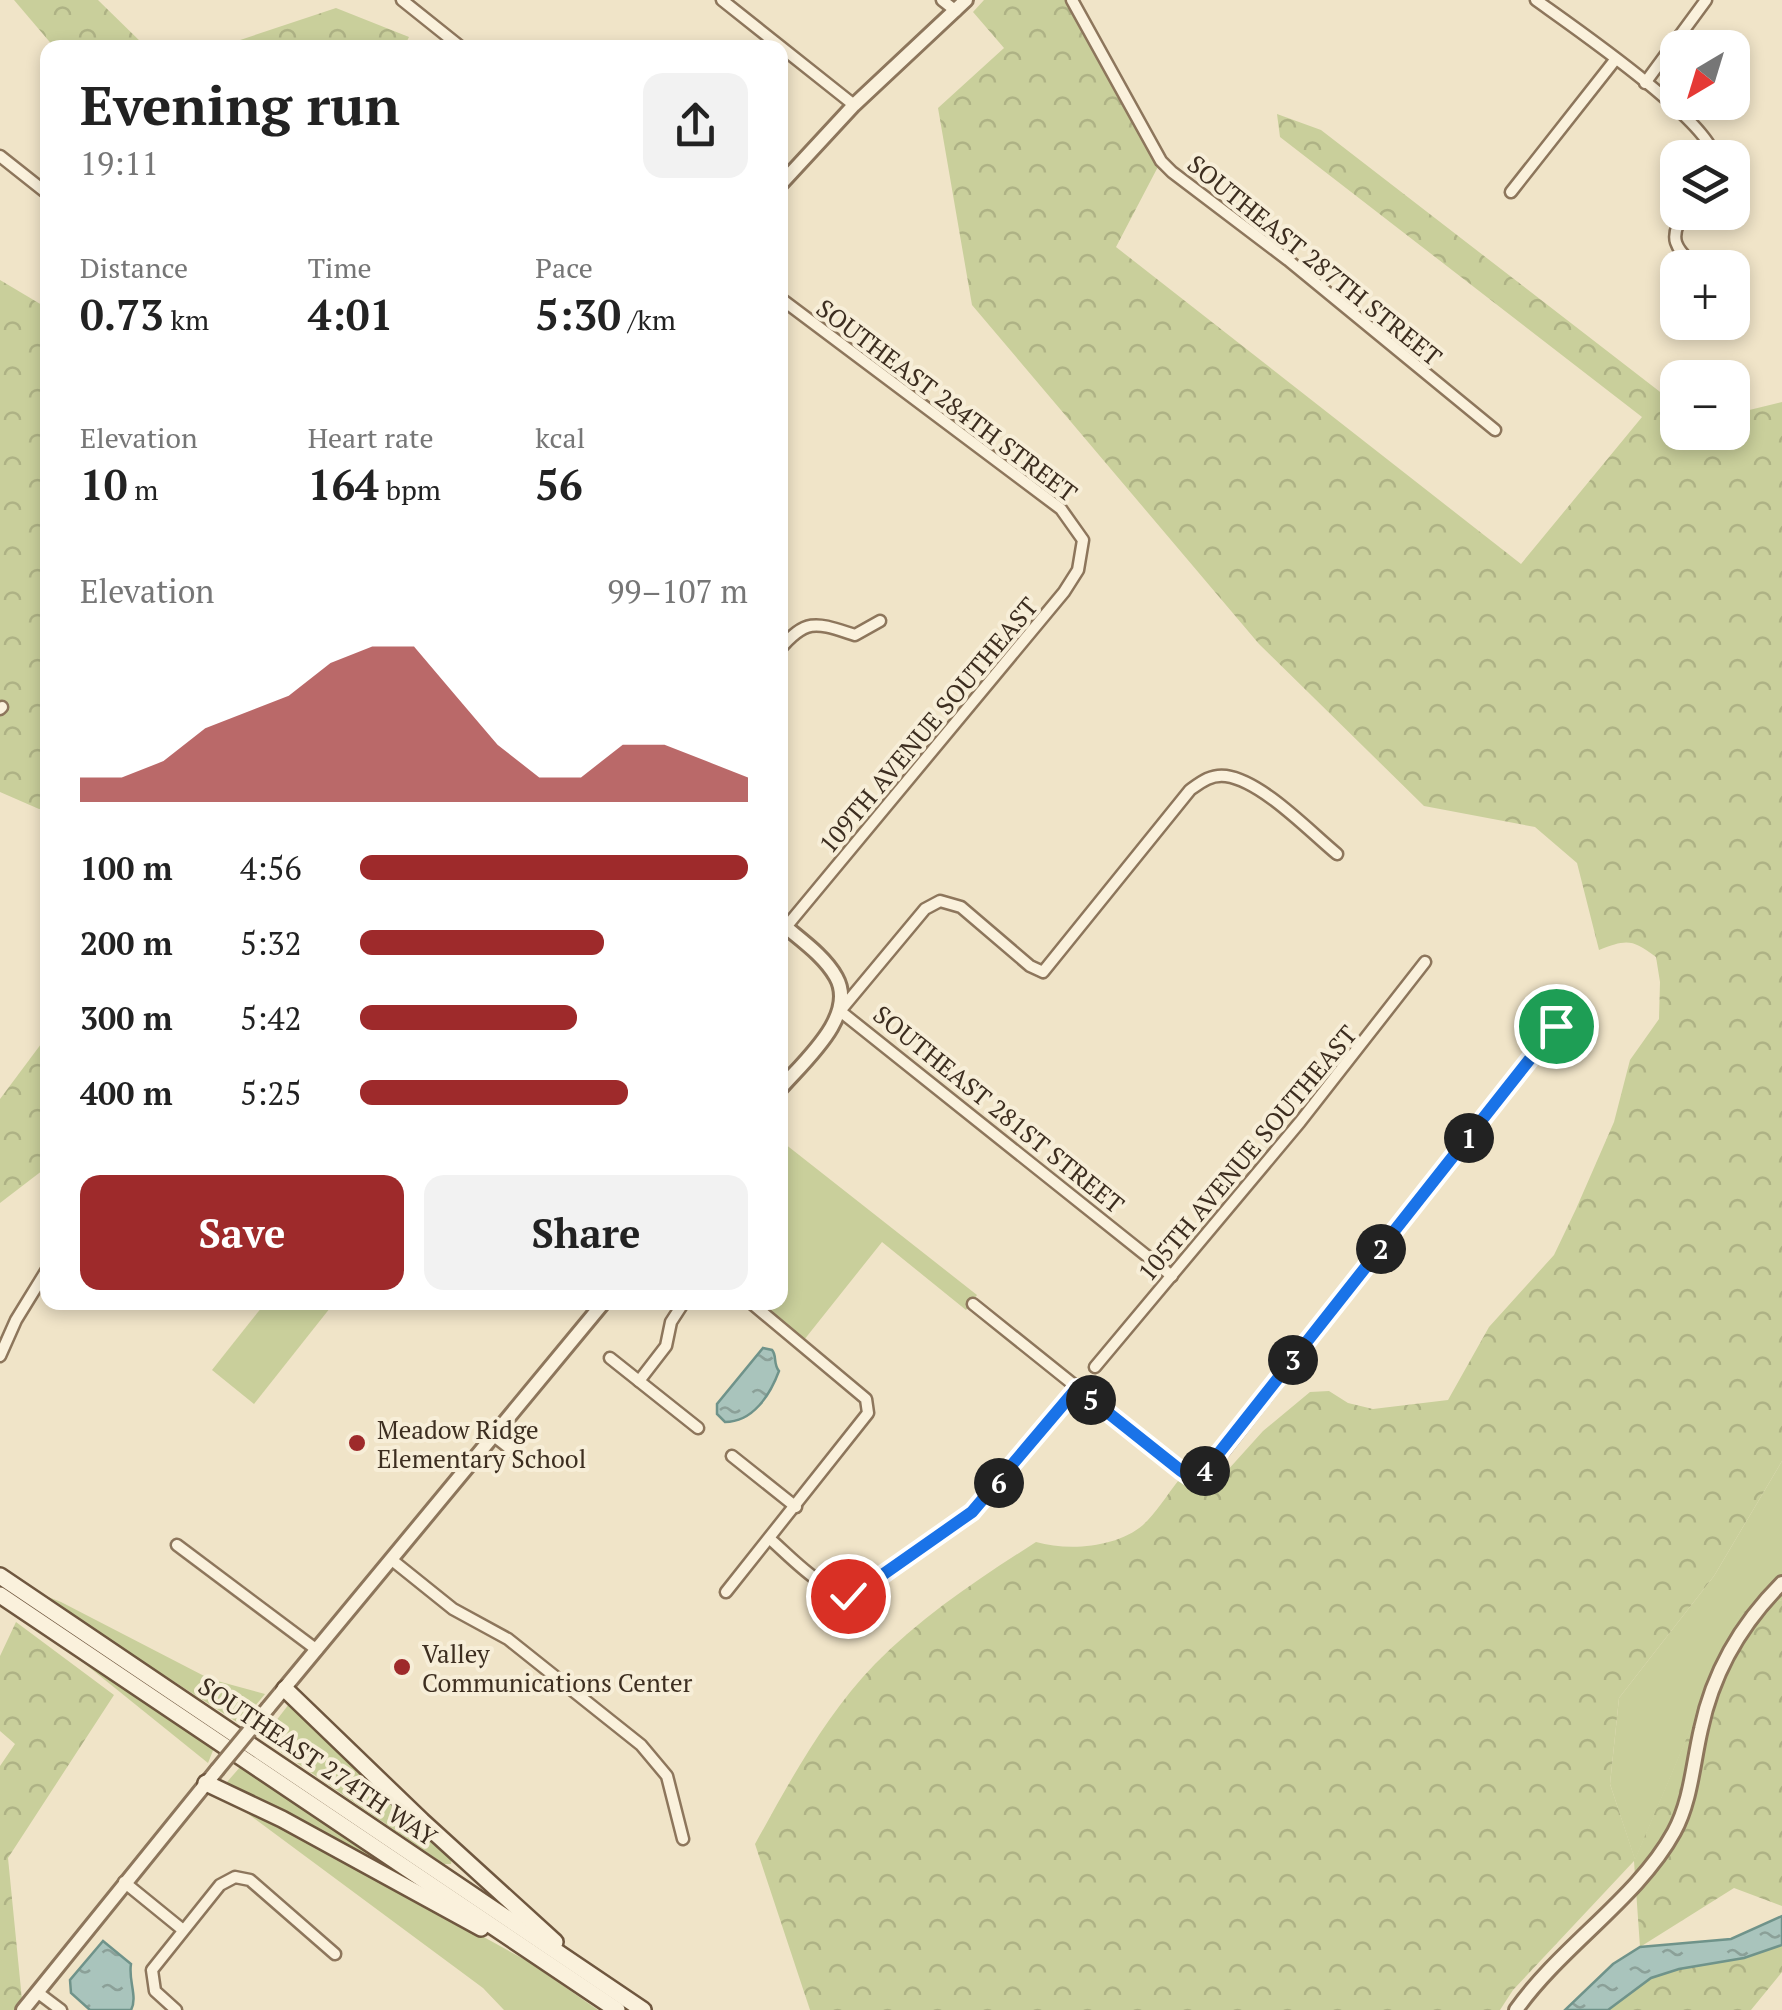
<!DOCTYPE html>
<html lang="en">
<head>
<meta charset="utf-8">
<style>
	:root { --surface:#fff; --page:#f2f2f2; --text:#222; --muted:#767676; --accent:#9e2a2b }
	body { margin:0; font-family:"PT Serif",serif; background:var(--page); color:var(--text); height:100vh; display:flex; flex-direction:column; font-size:38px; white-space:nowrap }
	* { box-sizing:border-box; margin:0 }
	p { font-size:32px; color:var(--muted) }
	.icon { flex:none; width:55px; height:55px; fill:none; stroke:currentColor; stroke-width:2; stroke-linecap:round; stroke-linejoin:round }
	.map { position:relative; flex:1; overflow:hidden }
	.details { position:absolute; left:40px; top:40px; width:748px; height:1270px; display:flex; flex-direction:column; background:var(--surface); border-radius:20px; box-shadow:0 5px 15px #0003 }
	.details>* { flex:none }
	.needle { width:65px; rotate:218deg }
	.buttons { position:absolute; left:1660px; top:30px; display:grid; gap:20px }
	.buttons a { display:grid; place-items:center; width:90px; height:90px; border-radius:20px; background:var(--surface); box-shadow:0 5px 15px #0003; font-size:50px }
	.pin { position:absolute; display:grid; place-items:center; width:85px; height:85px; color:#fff; margin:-42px; border:5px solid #fff; border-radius:50%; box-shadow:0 2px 10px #0007 }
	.km { position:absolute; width:50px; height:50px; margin:-25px; border-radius:50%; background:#222; color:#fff; font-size:28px; line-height:50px; text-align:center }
	.round { display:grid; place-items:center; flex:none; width:105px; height:105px; border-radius:20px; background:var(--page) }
	.overview { display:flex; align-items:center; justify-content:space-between; height:170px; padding:0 40px }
	h1 { font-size:55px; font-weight:600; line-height:75px }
	.figures { display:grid; grid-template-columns:repeat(3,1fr); gap:15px; height:170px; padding:10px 40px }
	.figures div { display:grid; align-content:center }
	.figures b { font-size:42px; font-weight:600 }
	.figures small { font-size:28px; font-weight:400 }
	.figures p { font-size:28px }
	.chart { height:280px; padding:20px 40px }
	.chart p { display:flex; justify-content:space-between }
	.chart svg { width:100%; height:180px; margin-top:10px; fill:var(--accent); opacity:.7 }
	.cta { display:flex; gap:20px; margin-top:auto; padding:20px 40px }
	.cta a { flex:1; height:115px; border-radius:20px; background:var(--accent); color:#fff; font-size:40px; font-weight:600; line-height:115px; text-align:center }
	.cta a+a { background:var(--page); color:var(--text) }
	ul { padding:0 40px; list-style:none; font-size:32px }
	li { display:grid; grid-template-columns:160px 120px 1fr; align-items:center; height:75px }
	li i { height:25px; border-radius:12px; background:var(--accent) }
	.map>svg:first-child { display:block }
	.green { fill:#c9cf9b }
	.forest { fill:url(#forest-crowns) }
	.water { fill:url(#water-ripples); stroke:#6f938a; stroke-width:2.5 }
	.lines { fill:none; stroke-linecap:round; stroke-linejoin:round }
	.minor-casing { stroke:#8d765c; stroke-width:15 }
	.tertiary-casing { stroke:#8d765c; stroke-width:18 }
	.secondary-casing { stroke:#6f573f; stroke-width:20 }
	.minor { stroke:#faf1dc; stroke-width:10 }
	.tertiary { stroke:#faf1dc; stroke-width:12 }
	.secondary { stroke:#faf1dc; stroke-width:15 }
	.tertiary-bridge-casing { stroke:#8d765c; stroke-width:18; stroke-linecap:butt }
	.tertiary-bridge { stroke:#faf1dc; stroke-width:12 }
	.route-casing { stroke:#fff; stroke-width:20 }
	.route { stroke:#1a73e8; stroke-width:12 }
	.poi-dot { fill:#9e2a2b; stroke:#f7eed8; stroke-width:4 }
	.labels { text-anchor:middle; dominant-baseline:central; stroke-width:8; stroke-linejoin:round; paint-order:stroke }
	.street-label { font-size:25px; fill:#3d2e20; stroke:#f7eed8 }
	.poi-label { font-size:25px; fill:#3d2e20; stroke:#f7eed8; text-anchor:start }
</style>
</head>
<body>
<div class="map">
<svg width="1782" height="2010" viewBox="0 0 1782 2010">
	<defs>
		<pattern id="forest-crowns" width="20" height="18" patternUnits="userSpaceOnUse" patternTransform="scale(2.5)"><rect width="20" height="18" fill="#c9cf9b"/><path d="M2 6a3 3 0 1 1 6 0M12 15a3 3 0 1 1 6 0" fill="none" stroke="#aeb285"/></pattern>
		<pattern id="water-ripples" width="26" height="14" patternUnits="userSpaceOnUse" patternTransform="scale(2.5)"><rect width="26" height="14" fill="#a9c4bc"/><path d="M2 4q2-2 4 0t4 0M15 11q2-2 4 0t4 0" fill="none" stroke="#8ba098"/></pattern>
	</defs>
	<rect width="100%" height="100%" fill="#f0e4c8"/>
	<g class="green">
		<path d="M780,1140l197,155 -11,15 -84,-68 -78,98 -47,-37 23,-1z"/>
		<path d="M266,1302l68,1 -80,101 -42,-34z"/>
		<path d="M1782,1461v139l-42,14 -105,246 -25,-76 9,-86 95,-122z"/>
		<path d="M33,1591l28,11 149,77 55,15 -25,30z"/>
		<path d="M43,1630l171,118 -6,15z"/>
		<path d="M289,1704l163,155 -1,5h-7l-182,-125z"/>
		<path d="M241,1766l184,125 -190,-100 -8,-9z"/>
		<path d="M236,1805l14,3 279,154 69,48h-94l-21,-22z"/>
	</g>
	<g class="forest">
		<path d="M14,0h84l48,47h-92z"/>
		<path d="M984,0h86l91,161 -45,86 405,317 121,-147 -362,-280 -3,-23 44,16 356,275 1,27h54l1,-18 49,-12v1059l-68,115 -95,122 -9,86 25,75 105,-246 42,-13v306l-48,-18 -94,59 -6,-86 -121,129 -13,20h-690l-55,-166c35,-63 69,-127 120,-180 47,-48 105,-86 161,-122 32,9 80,6 107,-17 13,-12 24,-30 35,-44l17,6 22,-5 46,-51 47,-39 19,-1 19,12 25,6 75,-9 41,-73 65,-72 22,-46 38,-87 16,-62 29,-41 1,-37 -4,-25c-24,-18 -29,-18 -57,-7l-22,-87 -42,-36 -111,-21 -165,-162 -287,-339 -34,-197 66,-60 -31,-36z"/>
		<path d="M336,8l73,29 -5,10h-185z"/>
		<path d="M0,280l47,28v500l-8,1 -39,-17z"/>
		<path d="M47,1036v131l-47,36v-104z"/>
		<path d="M16,1622l98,73 -106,163 15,152h-23v-244l15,-22 -15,-13v-75z"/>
		<path d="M1782,1945v27l-31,38h-143c13,-12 27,-25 44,-32 42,-18 86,-15 130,-33z"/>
	</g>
	<g class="water">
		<path d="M763,1348l9,2c5,5 1,14 7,21 -9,24 -26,51 -54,51l-8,-8v-10z"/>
		<path d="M1782,1916v29l-38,13 -65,11 -28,9 -43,32h-43l48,-46 27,-17 91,-8z"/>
		<path d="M103,1941l28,23c-3,16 7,33 0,46h-41l-19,-17 -1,-13z"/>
	</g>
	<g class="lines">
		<defs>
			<g id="minor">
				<path d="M402,0l60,48"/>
				<path d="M722,0l132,105"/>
				<path d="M942,0l14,11"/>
				<path d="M1072,0l89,161 11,11 116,88 207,170"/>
				<path d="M1536,0c36,26 173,120 179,158"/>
				<path d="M1645,83l61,-83"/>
				<path d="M0,156l48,38"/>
				<path d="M1511,192l104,-132"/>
				<path d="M1685,212c-18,26 -10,37 13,56"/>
				<path d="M780,298l281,211 22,31 -5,30 -14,22 -278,335"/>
				<path d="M780,649c27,-32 37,-26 75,-14l25,-14"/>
				<path d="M0,709l2,-2"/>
				<path d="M1172,1276l-332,-265 85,-102 15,-8 21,6 69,59 13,6 147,-182c11,-8 21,-16 36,-14 36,5 83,55 111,78"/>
				<path d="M973,1304l207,166 16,6 28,-25 331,-425"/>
				<path d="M0,1356l16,-36 32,-52"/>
				<path d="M610,1358l88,70"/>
				<path d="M1095,1367l205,-245 125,-160"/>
				<path d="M639,1381l27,-35 5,-24 13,-20"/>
				<path d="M494,1436l29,23"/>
				<path d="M732,1456l64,51"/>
				<path d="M770,1539c20,17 61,63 88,53l115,-80 104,-124"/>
				<path d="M177,1545l140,105"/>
				<path d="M392,1560l61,49 55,30 133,106 26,31 16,63"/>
				<path d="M726,1592l142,-179 -2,-14 -116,-97"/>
				<path d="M124,1882l59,48"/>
				<path d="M37,1992l24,18"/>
				<path d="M176,2010l-21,-19 -3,-21 68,-85 15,-8 15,3 85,74"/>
			</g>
			<g id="tertiary">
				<path d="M780,185l74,-80 112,-105"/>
				<path d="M780,922c18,16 44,33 56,55 22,39 -33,85 -56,112"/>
				<path d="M268,1708l336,-406"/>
				<path d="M23,2010l194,-240"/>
				<path d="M1516,2010c45,-64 122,-112 158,-178 17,-31 19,-69 27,-103 12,-57 40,-105 81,-146"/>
			</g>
			<g id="secondary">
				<path d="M0,1576l643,434"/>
				<path d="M0,1595l617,415"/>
				<path d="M285,1689l137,132 133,121"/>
				<path d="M206,1783l76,36 199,109"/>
			</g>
		</defs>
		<use href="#minor" class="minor-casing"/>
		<use href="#tertiary" class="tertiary-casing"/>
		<use href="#secondary" class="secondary-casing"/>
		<use href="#minor" class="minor"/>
		<use href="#tertiary" class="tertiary"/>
		<use href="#secondary" class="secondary"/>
		<defs>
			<path id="tertiary-bridge" d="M217,1770l51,-62"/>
		</defs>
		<use href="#tertiary-bridge" class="tertiary-bridge-casing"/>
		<use href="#tertiary-bridge" class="tertiary-bridge"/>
	</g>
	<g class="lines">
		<defs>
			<path id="route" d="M848,1596l10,-4 114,-80 105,-124 103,82 10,7 14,-5 352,-446"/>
		</defs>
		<use href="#route" class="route-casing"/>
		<use href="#route" class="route"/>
	</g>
	<g class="poi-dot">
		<circle cx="357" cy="1443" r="10"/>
		<circle cx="402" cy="1667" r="10"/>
	</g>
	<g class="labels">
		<g class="street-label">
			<text transform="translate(1315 260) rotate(39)">SOUTHEAST 287TH STREET</text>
			<text transform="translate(947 400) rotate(37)">SOUTHEAST 284TH STREET</text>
			<text transform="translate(928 725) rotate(-50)">109TH AVENUE SOUTHEAST</text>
			<text transform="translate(999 1109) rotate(39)">SOUTHEAST 281ST STREET</text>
			<text transform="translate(1247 1153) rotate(-50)">105TH AVENUE SOUTHEAST</text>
			<text transform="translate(318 1761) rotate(34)">SOUTHEAST 274TH WAY</text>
		</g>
		<g class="poi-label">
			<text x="377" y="1429">Meadow Ridge<tspan x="377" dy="29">Elementary School</tspan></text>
			<text x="422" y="1653">Valley<tspan x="422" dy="29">Communications Center</tspan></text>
		</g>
	</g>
</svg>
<div class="buttons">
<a><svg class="needle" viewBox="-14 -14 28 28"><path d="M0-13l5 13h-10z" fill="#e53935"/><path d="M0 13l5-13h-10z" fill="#767676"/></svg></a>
<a><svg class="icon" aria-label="layers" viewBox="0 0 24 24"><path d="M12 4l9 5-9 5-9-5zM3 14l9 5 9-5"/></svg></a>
<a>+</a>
<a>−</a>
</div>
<div class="pin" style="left:1556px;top:1026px;background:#1e9e55"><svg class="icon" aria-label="arrive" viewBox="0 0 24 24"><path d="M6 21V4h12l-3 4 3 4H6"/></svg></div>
<div class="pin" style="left:848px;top:1596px;background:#d93025"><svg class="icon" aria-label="check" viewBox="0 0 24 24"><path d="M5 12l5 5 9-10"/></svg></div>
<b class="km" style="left:1469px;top:1138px">1</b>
<b class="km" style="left:1381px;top:1249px">2</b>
<b class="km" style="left:1293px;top:1360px">3</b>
<b class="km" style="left:1205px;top:1471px">4</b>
<b class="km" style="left:1091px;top:1400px">5</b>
<b class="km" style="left:999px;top:1483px">6</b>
<section class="details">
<div class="overview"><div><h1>Evening run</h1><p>19:11</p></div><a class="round"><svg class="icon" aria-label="share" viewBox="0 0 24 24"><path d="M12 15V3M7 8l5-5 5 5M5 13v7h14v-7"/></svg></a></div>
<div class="figures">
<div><p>Distance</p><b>0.73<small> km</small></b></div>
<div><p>Time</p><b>4:01</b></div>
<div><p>Pace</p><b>5:30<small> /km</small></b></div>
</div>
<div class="figures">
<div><p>Elevation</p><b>10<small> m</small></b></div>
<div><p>Heart rate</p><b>164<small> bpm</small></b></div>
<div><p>kcal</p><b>56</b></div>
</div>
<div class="chart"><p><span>Elevation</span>99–107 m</p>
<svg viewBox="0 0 160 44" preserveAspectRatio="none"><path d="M0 44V38L10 38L20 34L30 26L40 22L50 18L60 10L70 6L80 6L90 18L100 30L110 38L120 38L130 30L140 30L150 34L160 38V44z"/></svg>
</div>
<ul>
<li><b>100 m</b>4:56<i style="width:100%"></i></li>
<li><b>200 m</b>5:32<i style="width:63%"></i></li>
<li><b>300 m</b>5:42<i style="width:56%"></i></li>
<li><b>400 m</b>5:25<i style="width:69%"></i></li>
</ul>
<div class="cta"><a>Save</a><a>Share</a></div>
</section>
</div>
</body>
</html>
